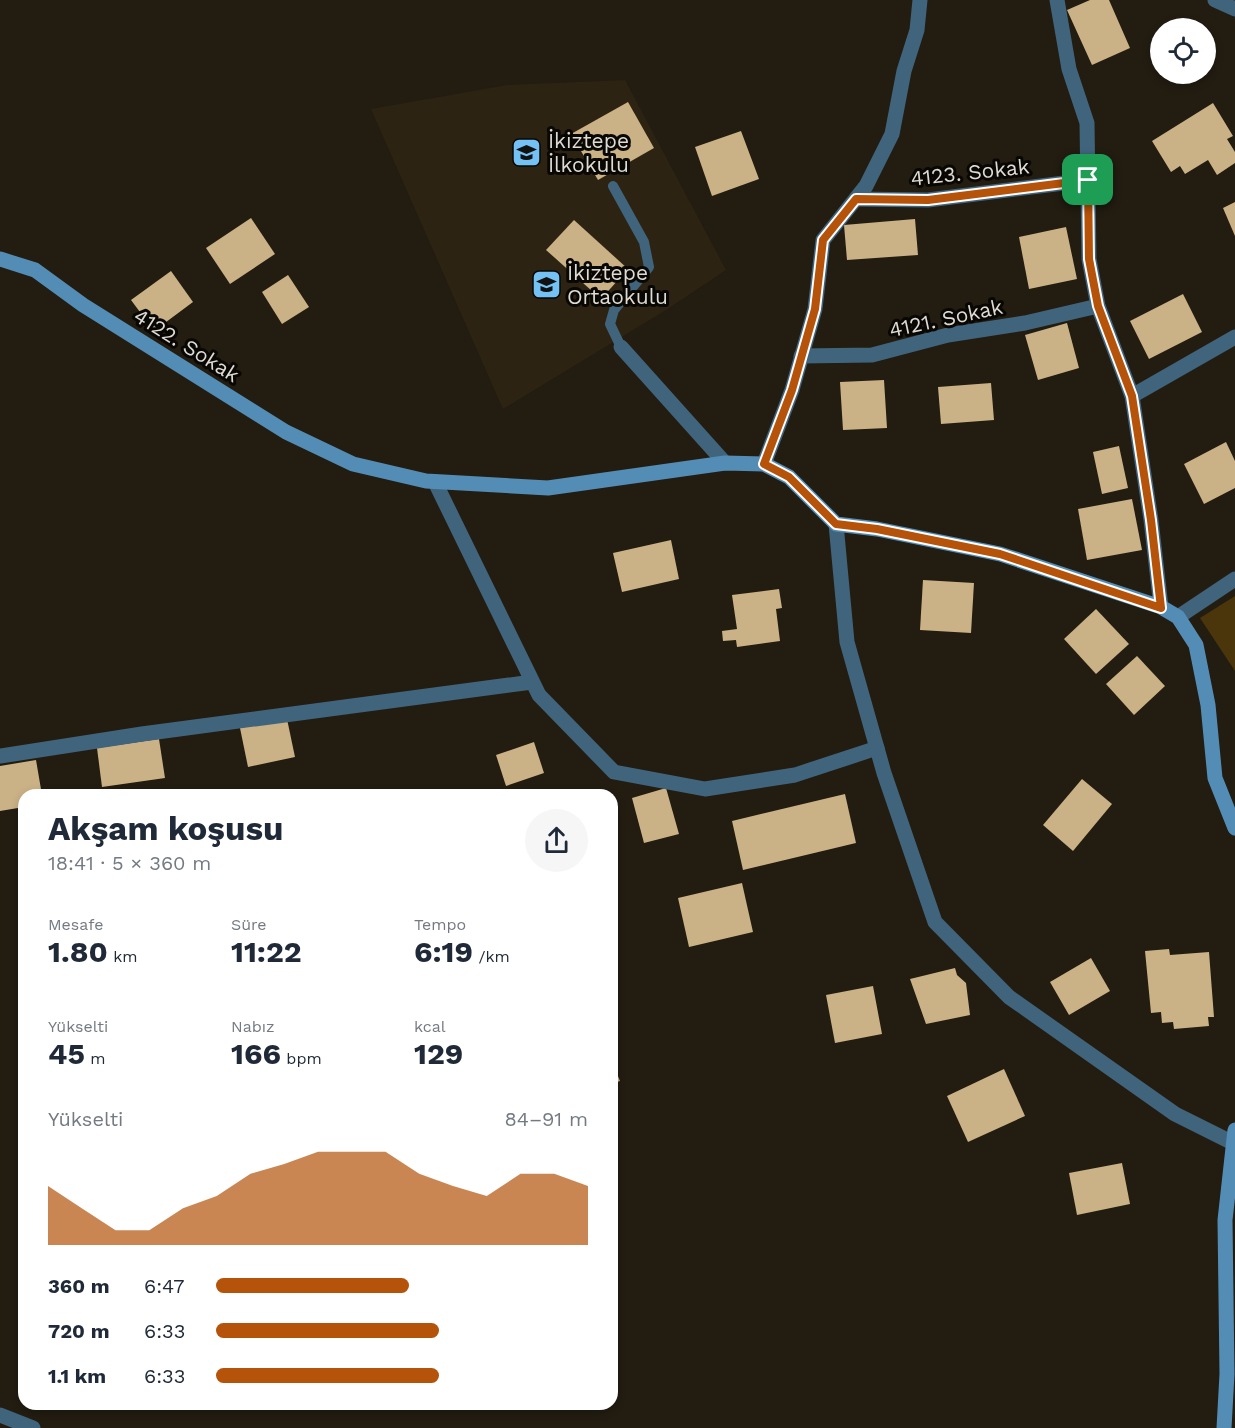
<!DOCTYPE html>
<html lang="tr">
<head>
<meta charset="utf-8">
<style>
	:root { --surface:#fff; --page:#f6f6f7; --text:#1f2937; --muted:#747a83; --accent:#b45309 }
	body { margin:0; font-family:"Work Sans",sans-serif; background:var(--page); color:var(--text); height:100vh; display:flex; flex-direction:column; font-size:22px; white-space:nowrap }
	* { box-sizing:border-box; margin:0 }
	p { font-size:20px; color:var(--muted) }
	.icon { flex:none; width:33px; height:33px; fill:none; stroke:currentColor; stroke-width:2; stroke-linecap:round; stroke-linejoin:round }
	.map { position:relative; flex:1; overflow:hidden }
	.panel { position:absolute; left:18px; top:789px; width:600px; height:621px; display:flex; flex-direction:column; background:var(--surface); border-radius:18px; box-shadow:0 3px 9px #0003 }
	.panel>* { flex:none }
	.buttons { position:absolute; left:1150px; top:18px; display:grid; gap:12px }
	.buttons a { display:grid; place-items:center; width:66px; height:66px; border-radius:50%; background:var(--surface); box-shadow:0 3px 9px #0003; font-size:30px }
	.pin { position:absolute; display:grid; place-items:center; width:51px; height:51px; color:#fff; margin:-26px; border-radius:12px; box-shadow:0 3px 9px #0006 }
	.round { display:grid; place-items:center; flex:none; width:63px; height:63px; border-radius:32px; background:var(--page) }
	.head { display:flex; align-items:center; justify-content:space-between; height:102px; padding:0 30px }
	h1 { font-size:33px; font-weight:700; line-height:45px }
	.stats { display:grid; grid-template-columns:repeat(3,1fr); gap:9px; height:102px; padding:6px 30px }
	.stats div { display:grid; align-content:center }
	.stats b { font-size:30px; font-weight:700 }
	.stats small { font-size:16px; font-weight:400 }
	.stats p { font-size:16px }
	.chart { height:168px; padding:12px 30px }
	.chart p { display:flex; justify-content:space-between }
	.chart svg { width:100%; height:108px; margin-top:6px; fill:var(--accent); opacity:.7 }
	ul { padding:0 30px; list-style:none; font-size:20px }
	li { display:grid; grid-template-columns:96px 72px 1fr; align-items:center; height:45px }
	li i { height:15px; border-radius:8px; background:var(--accent) }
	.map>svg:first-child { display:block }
	.built { fill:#2d2312 }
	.green { fill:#4b350a }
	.building { fill:#cbb186 }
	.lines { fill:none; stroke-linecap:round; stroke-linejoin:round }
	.lane { stroke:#41647d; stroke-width:10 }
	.street { stroke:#41647d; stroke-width:15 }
	.secondary { stroke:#538db5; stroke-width:15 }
	.route-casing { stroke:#fff; stroke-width:12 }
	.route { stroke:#b45309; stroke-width:8 }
	.labels { text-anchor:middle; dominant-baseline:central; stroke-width:6; stroke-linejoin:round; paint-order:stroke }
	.poi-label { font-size:21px; fill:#dfdbd4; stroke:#090704; text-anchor:start }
	.street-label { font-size:21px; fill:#dfdbd4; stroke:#090704 }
</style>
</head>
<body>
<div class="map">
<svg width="1235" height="1428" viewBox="0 0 1235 1428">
	<rect width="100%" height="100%" fill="#221c11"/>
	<path class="built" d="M625,80l101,190 -60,40 -163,99 -132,-300 136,-24z"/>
	<path class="green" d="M1235,596v75l-35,-53z"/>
	<g class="building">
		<path d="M1090,0h19l21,48 -38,17 -25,-55z"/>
		<path d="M628,102l26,46 -56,32 -27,-46z"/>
		<path d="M1213,103l20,33 -6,3 8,13v11l-18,12 -9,-15 -23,14 -5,-8 -9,6 -19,-31z"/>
		<path d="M741,131l18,48 -47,17 -17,-49z"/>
		<path d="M1235,202v34l-12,-28z"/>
		<path d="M251,218l24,36 -45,30 -24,-36z"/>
		<path d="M915,219l3,36 -71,5 -3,-35z"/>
		<path d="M574,220l54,49 -27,30 -55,-49z"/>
		<path d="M1066,227l11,52 -48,10 -10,-52z"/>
		<path d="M171,271l22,31 -39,29 -23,-31z"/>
		<path d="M288,275l21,32 -27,17 -20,-32z"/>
		<path d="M1183,294l19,38 -53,27 -19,-38z"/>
		<path d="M1067,323l12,45 -41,12 -13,-45z"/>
		<path d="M884,380l3,48 -44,2 -3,-48z"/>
		<path d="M991,383l3,37 -53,4 -3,-37z"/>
		<path d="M1226,442l9,19v27l-31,16 -20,-40z"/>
		<path d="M1119,446l9,42 -26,6 -9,-42z"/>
		<path d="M1132,499l10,51 -55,10 -9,-51z"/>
		<path d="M671,540l8,39 -57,13 -9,-39z"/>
		<path d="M923,580l51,3 -3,50 -51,-3z"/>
		<path d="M779,589l3,19 -6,1 4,32 -43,6 -1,-7 -13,1 -1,-10 15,-2 -5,-34z"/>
		<path d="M1096,609l33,35 -33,30 -32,-35z"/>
		<path d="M1137,656l28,30 -31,29 -28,-31z"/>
		<path d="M287,719l8,38 -47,10 -8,-39z"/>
		<path d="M159,739l6,39 -63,9 -5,-39z"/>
		<path d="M534,742l10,31 -38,13 -10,-31z"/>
		<path d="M36,760l6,35h-18v12l-24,4v-45z"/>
		<path d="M1082,779l30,25 -39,47 -30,-26z"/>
		<path d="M666,788l13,46 -35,9 -12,-45z"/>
		<path d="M845,794l11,49 -113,27 -11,-49z"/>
		<path d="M742,883l11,49 -64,15 -11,-49z"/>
		<path d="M1169,949l1,6 39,-3 5,65h-6l1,9 -35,3 -1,-7 -11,1 -1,-11 -10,1 -6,-62z"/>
		<path d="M1091,958l19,33 -41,24 -19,-33z"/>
		<path d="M955,968l2,7 9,8 4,32 -44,9 -16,-45z"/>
		<path d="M873,986l9,48 -47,9 -9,-48z"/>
		<path d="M612,1062l8,19 -8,3z"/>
		<path d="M1004,1069l21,47 -57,26 -21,-46z"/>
		<path d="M1122,1163l8,41 -53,11 -8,-42z"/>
	</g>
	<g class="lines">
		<path class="lane" d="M613,186l31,56 5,25 -35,43 -4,14 11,23"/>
		<g class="street">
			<path d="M1057,0l12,69 18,54 2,136 9,47 34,90 19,124 10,87"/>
			<path d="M1215,0l20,9"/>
			<path d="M856,199l72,1 160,-20"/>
			<path d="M621,347l104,116"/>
			<path d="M801,356l71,-1 76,-20 77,-12 73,-17"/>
			<path d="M1132,396l103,-59"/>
			<path d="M764,464l28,-74 23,-81 8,-69 43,-54 26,-52 12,-63 13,-41 3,-30"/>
			<path d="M435,482l104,213 75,77 91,17 90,-14 82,-27"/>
			<path d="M836,524l11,118 37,131 51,149 74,75 166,117 58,29"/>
			<path d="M1178,617l57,-38"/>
			<path d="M0,756l142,-22 390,-52"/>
			<path d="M0,1415l33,13"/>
		</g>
		<g class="secondary">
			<path d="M0,259l35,11 48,35 203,127 67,32 73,17 122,7 177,-25 39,1 25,13 47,47 41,5 123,25 161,53 17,10 18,28 12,60 7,73 20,50"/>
			<path d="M1224,1428l3,-54 -2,-154 10,-90"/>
		</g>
	</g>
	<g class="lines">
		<defs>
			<path id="route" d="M1088,180l1,79 9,47 34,90 19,124 10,88 -161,-54 -123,-25 -41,-5 -47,-47 -25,-13 28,-74 23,-81 8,-69 33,-41 72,1z"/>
		</defs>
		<use href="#route" class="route-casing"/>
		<use href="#route" class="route"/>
	</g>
	<defs>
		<symbol id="school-square" viewBox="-11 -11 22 22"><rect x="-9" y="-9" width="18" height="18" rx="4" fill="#73c1f5" stroke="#090704"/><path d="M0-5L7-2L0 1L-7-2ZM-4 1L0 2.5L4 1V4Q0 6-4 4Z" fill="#111"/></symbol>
	</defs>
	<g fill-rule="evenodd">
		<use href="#school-square" x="510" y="136" width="33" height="33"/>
		<use href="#school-square" x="530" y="268" width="33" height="33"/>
	</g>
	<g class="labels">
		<g class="poi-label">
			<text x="548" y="140">İkiztepe<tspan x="548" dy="24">İlkokulu</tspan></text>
			<text x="567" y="272">İkiztepe<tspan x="567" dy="24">Ortaokulu</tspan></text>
		</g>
		<g class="street-label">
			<text transform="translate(970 172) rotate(-6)">4123. Sokak</text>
			<text transform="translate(946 318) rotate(-12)">4121. Sokak</text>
			<text transform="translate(187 345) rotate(32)">4122. Sokak</text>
		</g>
	</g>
</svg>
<div class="buttons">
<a><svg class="icon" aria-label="locate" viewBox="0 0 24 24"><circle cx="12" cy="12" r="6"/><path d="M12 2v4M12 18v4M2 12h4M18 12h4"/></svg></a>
</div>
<div class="pin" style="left:1088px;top:180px;background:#1e9e55"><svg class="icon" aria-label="arrive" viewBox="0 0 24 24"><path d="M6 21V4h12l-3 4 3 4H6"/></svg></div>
<section class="panel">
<div class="head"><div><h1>Akşam koşusu</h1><p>18:41 · 5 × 360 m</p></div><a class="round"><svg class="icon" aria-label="share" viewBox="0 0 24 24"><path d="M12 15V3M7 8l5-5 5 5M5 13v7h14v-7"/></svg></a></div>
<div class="stats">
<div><p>Mesafe</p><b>1.80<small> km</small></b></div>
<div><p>Süre</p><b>11:22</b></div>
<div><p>Tempo</p><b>6:19<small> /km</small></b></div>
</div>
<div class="stats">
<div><p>Yükselti</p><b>45<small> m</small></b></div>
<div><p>Nabız</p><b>166<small> bpm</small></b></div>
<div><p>kcal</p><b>129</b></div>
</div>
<div class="chart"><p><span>Yükselti</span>84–91 m</p>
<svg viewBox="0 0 160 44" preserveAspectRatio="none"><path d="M0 44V20L10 29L20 38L30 38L40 29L50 24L60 15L70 11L80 6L90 6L100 6L110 15L120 20L130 24L140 15L150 15L160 20V44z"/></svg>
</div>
<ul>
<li><b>360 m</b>6:47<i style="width:52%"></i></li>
<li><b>720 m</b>6:33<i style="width:60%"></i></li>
<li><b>1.1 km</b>6:33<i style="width:60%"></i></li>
</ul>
</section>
</div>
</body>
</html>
